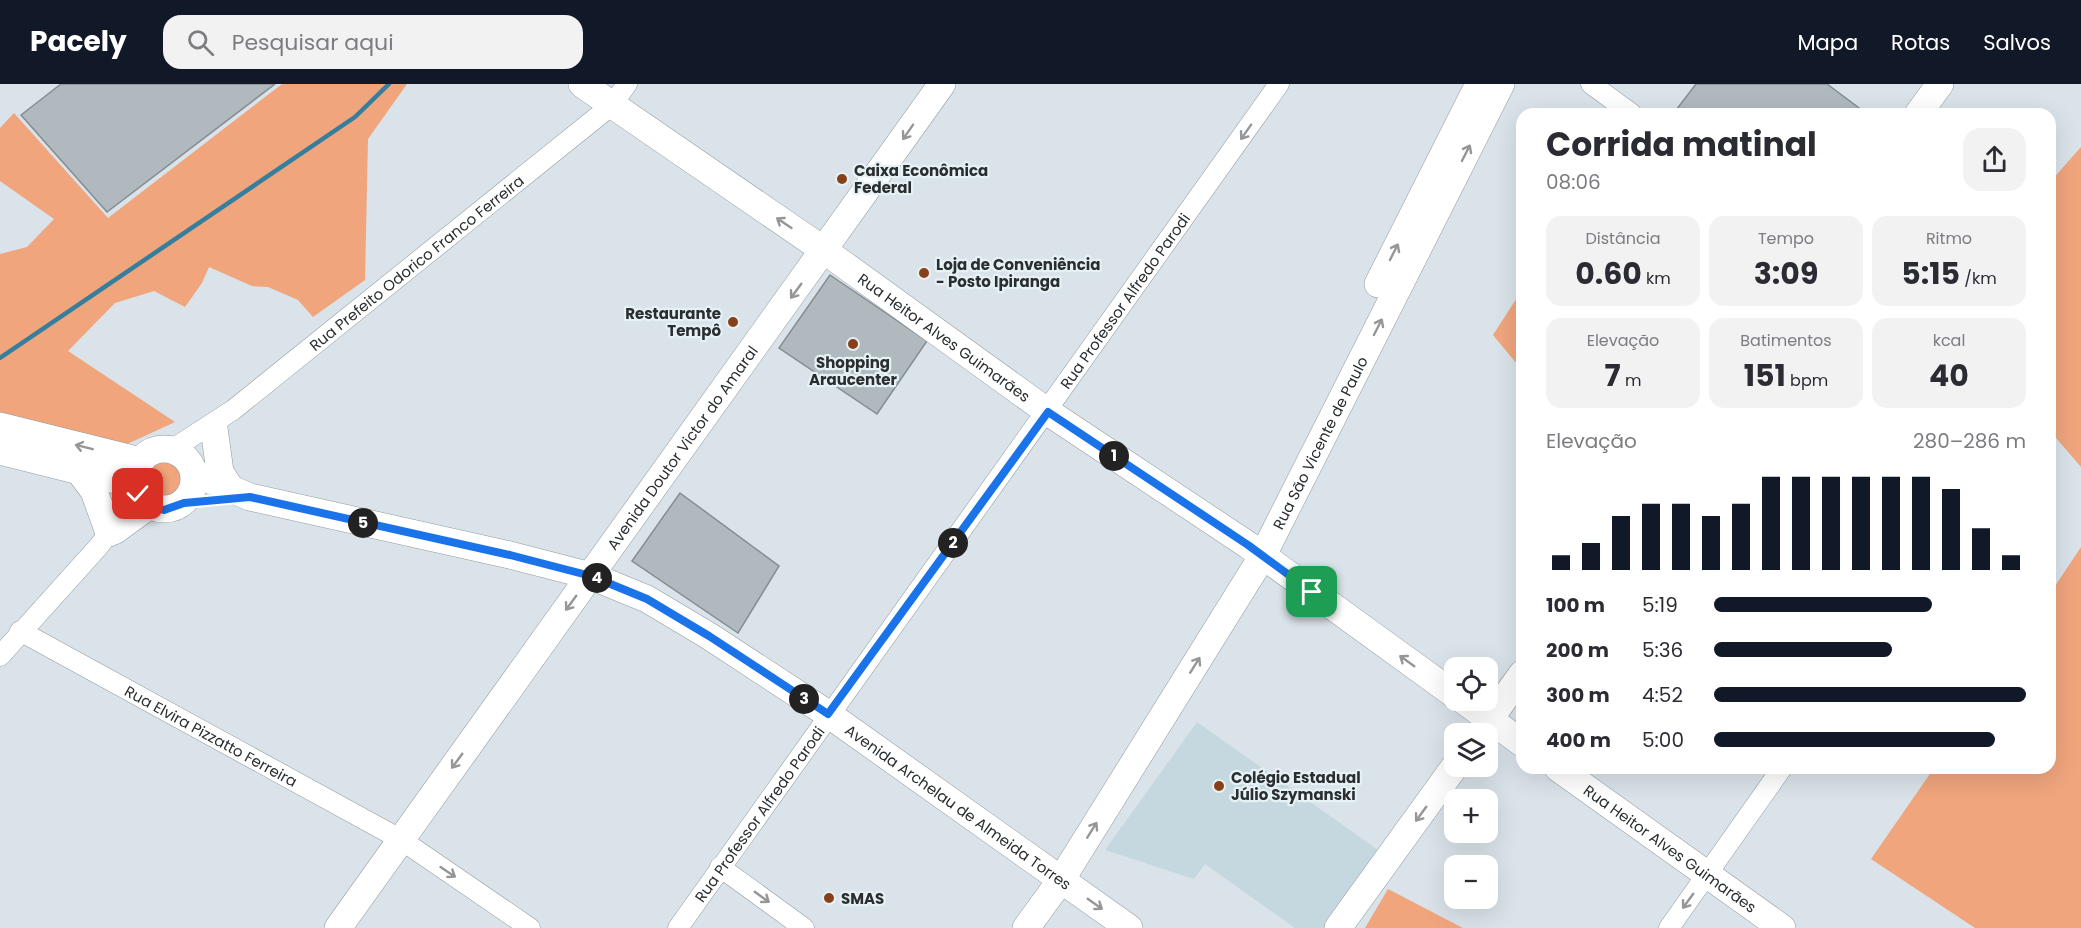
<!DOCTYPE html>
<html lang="pt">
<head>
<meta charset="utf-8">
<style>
	:root { --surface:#fff; --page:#f2f2f3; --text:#2b2b33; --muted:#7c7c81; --accent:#111827 }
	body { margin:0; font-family:Poppins,sans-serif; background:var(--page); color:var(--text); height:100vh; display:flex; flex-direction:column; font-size:22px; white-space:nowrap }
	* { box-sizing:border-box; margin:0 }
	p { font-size:20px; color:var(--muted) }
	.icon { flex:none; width:33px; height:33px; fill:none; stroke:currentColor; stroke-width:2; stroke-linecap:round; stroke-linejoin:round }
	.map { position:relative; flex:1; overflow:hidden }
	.drawer { position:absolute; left:1516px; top:24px; width:540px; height:666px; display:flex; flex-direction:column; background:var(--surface); border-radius:18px; box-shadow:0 6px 24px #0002 }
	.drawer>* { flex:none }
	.buttons { position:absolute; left:1444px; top:573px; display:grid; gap:12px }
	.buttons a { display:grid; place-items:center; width:54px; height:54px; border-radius:12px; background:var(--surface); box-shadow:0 6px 24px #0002; font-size:30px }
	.pin { position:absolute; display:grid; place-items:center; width:51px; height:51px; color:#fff; margin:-26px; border-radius:12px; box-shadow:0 3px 9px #0006 }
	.km { position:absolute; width:30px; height:30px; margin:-15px; border-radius:50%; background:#222; color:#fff; font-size:16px; line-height:30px; text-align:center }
	.round { display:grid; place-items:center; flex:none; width:63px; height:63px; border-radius:18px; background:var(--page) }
	.head { display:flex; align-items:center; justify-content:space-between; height:102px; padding:0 30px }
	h1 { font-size:33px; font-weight:700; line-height:45px }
	.figures { display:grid; grid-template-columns:repeat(3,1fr); gap:9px; height:102px; padding:6px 30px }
	.figures div { display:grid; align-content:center; border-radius:15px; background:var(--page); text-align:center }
	.figures b { font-size:30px; font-weight:700 }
	.figures small { font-size:16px; font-weight:400 }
	.figures p { font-size:16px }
	.chart { height:168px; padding:12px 30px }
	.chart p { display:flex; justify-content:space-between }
	.chart svg { width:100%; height:108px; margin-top:6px; stroke:var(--accent); stroke-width:6 }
	ul { padding:0 30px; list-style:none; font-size:20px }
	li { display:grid; grid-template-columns:96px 72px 1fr; align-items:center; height:45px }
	li i { height:15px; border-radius:8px; background:var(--accent) }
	header { display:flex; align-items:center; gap:36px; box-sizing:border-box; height:84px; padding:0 30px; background:var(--accent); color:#fff }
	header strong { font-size:28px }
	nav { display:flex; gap:33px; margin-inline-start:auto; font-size:21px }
	.search { width:420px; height:54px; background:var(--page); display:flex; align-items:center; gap:15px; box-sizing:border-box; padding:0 21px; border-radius:18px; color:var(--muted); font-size:22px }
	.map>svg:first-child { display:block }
	.built { fill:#c5d8e0 }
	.green { fill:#f0a57d }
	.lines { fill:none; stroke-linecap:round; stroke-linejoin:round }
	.stream { stroke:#367e9d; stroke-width:4.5 }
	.building { fill:#afb9be; stroke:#848d92; stroke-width:1.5 }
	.street-casing { stroke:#919b9f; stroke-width:21 }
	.secondary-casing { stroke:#919b9f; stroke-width:28 }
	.street { stroke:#fff; stroke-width:20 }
	.secondary { stroke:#fff; stroke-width:27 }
	.oneway { stroke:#949698 }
	.route-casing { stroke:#fff; stroke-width:12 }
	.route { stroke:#1a73e8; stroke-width:8 }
	.poi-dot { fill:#864118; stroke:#e6f1f6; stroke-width:2 }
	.labels { text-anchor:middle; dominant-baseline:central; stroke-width:4.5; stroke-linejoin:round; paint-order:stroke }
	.poi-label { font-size:15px; font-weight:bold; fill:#2a2e30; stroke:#e6f1f6; text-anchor:start }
	.street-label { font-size:15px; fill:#2a2e30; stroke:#e6f1f6 }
</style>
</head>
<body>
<header>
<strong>Pacely</strong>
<div class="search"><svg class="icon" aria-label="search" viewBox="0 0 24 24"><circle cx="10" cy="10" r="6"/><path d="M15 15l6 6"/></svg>Pesquisar aqui</div>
<nav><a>Mapa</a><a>Rotas</a><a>Salvos</a></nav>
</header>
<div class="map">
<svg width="2081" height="844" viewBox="0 0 2081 844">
	<rect width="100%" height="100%" fill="#d9e3e9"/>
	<path class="built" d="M1197,638l184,130 -54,76h-32l-90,-64 -11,15 -89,-29z"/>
	<g class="green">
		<path d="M282,0h125l-39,55 -3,141 -52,37 -15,-17 -30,-13 -16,-1 -43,-19 -7,16 -17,24 -31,-16 -39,12 -47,48 107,71 -52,24 -123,-33v-159l27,-7 27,-28 -54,-38v-53l14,-15 94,105z"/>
		<path d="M2081,63v320l-30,-35 -1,-250z"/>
		<path d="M1522,206v80l-29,-35z"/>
		<circle cx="165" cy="394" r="22"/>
		<path d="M2081,463v381h-106l-104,-69 63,-91h116l1,-176z"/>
		<path d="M1388,805l75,39h-98z"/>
	</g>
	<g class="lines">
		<path class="stream" d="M0,274l355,-241 34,-33"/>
	</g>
	<g class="building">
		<path d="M61,0h214l-168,128 -86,-97z"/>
		<path d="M1696,0h131l40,30h-194z"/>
		<path d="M830,191l97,66 -50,73 -98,-66z"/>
		<path d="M680,409l99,73 -41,67 -106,-72z"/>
	</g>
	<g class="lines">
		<defs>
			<g id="street">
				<path d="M1591,0l41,30"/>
				<path id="s1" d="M171,366l62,-40 379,-305 15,-21"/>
				<path d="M116,450l37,-27"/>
				<path id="s2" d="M20,547l380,208 130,89"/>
				<path d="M0,572l99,-110 39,-52"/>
				<path d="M720,783l84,61"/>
				<path id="s3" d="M678,844l601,-844"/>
				<path d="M1669,844l113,-160"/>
			</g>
			<g id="secondary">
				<path id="s4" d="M582,0l243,167 223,161 200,133 207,150"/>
				<path d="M1918,30l22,-30"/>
				<path d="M1378,200l101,-200"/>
				<path d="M0,342l141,35"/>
				<path d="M214,344l6,44 11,17"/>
				<circle cx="164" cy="395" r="30"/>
				<path d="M0,367l135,34"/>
				<path d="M79,387l15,20 15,42"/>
				<path id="s5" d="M194,389l56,24 260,58 81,21 56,23 62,37 119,78 301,214"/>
				<path d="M1463,616l59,43"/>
				<path d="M1479,650l43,-60"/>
				<path id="s6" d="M1558,684l224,160"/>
				<path id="s7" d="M338,844l604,-844"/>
				<path id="s8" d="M1026,844l35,-48 201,-323 239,-473"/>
				<path d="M1338,844l117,-162"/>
			</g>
		</defs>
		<use href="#street" class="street-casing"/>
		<use href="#secondary" class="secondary-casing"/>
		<use href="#street" class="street"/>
		<use href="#secondary" class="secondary"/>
	</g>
	<defs><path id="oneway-shaft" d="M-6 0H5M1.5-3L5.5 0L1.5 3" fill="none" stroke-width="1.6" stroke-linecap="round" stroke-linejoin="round" transform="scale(1.5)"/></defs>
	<g class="oneway">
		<use href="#oneway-shaft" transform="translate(908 48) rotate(125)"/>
		<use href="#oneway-shaft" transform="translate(1246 48) rotate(125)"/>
		<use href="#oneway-shaft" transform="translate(1466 69) rotate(-63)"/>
		<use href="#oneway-shaft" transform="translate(784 139) rotate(-146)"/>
		<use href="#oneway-shaft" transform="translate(1394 168) rotate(-63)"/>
		<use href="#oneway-shaft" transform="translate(796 207) rotate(126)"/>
		<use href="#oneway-shaft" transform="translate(1378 243) rotate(-63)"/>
		<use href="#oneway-shaft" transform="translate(84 363) rotate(-166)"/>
		<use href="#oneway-shaft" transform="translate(571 519) rotate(126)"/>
		<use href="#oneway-shaft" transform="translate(1407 577) rotate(-144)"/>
		<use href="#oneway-shaft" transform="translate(1195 581) rotate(-58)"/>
		<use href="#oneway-shaft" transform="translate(457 677) rotate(126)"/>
		<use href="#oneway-shaft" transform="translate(1421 730) rotate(126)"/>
		<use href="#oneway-shaft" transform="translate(1092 746) rotate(-58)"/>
		<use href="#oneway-shaft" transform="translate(448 788) rotate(34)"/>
		<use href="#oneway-shaft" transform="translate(762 813) rotate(36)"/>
		<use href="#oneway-shaft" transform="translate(1688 817) rotate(126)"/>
		<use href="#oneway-shaft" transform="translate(1095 820) rotate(35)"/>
	</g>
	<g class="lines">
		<defs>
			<path id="route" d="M138,410l15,13 11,3 20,-7 66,-6 260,58 81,21 56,23 62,37 119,78 220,-302 200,133 64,47"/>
		</defs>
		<use href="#route" class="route-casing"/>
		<use href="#route" class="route"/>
	</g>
	<g class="poi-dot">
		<circle cx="842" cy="95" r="6"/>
		<circle cx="924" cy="189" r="6"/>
		<circle cx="733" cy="238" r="6"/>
		<circle cx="853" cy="260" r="6"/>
		<circle cx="1219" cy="702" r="6"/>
		<circle cx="829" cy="814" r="6"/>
	</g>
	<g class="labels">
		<g class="poi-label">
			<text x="854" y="86">Caixa Econômica<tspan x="854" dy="17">Federal</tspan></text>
			<text x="936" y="180">Loja de Conveniência<tspan x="936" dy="17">- Posto Ipiranga</tspan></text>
			<text x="721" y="229" text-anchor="end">Restaurante<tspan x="721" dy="17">Tempô</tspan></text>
			<text x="853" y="278" text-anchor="middle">Shopping<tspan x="853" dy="17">Araucenter</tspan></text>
			<text x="1231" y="693">Colégio Estadual<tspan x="1231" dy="17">Júlio Szymanski</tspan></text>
			<text x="841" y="814">SMAS</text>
		</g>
		<g class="street-label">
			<text stroke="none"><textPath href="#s1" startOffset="309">Rua Prefeito Odorico Franco Ferreira</textPath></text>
			<text stroke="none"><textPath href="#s3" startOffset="770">Rua Professor Alfredo Parodi</textPath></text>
			<text stroke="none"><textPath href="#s4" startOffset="442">Rua Heitor Alves Guimarães</textPath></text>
			<text stroke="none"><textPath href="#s8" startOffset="568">Rua São Vicente de Paulo</textPath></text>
			<text stroke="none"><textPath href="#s7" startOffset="591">Avenida Doutor Victor do Amaral</textPath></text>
			<text stroke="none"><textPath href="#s2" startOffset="218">Rua Elvira Pizzatto Ferreira</textPath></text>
			<text stroke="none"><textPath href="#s5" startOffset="846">Avenida Archelau de Almeida Torres</textPath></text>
			<text stroke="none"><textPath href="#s3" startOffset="140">Rua Professor Alfredo Parodi</textPath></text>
			<text stroke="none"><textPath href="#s6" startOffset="138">Rua Heitor Alves Guimarães</textPath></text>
		</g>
	</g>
</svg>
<div class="buttons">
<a><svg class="icon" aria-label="locate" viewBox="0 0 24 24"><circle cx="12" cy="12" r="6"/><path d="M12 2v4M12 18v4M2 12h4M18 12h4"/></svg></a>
<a><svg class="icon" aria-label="layers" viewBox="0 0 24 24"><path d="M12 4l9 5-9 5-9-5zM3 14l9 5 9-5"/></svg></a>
<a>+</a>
<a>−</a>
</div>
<div class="pin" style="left:1312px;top:508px;background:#1e9e55"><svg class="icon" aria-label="arrive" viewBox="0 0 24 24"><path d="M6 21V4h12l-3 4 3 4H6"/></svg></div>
<div class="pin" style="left:138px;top:410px;background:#d93025"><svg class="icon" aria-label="check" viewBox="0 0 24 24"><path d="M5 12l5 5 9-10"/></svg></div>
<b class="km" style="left:1114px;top:372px">1</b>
<b class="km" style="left:953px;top:459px">2</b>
<b class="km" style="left:804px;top:615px">3</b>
<b class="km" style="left:597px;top:494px">4</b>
<b class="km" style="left:363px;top:439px">5</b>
<section class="drawer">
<div class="head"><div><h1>Corrida matinal</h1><p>08:06</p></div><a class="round"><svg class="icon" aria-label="share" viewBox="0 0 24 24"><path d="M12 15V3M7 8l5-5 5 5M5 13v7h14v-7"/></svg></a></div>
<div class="figures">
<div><p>Distância</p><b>0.60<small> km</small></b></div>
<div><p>Tempo</p><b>3:09</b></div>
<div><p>Ritmo</p><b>5:15<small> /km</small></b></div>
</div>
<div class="figures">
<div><p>Elevação</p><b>7<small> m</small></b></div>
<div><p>Batimentos</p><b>151<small> bpm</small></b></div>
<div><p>kcal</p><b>40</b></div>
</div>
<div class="chart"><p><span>Elevação</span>280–286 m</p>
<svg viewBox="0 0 160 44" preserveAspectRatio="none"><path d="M5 44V38M15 44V33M25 44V22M35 44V17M45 44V17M55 44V22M65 44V17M75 44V6M85 44V6M95 44V6M105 44V6M115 44V6M125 44V6M135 44V11M145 44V27M155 44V38"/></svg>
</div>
<ul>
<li><b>100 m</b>5:19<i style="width:70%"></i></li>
<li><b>200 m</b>5:36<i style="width:57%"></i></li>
<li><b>300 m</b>4:52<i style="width:100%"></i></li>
<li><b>400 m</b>5:00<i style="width:90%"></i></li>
</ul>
</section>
</div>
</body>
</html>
